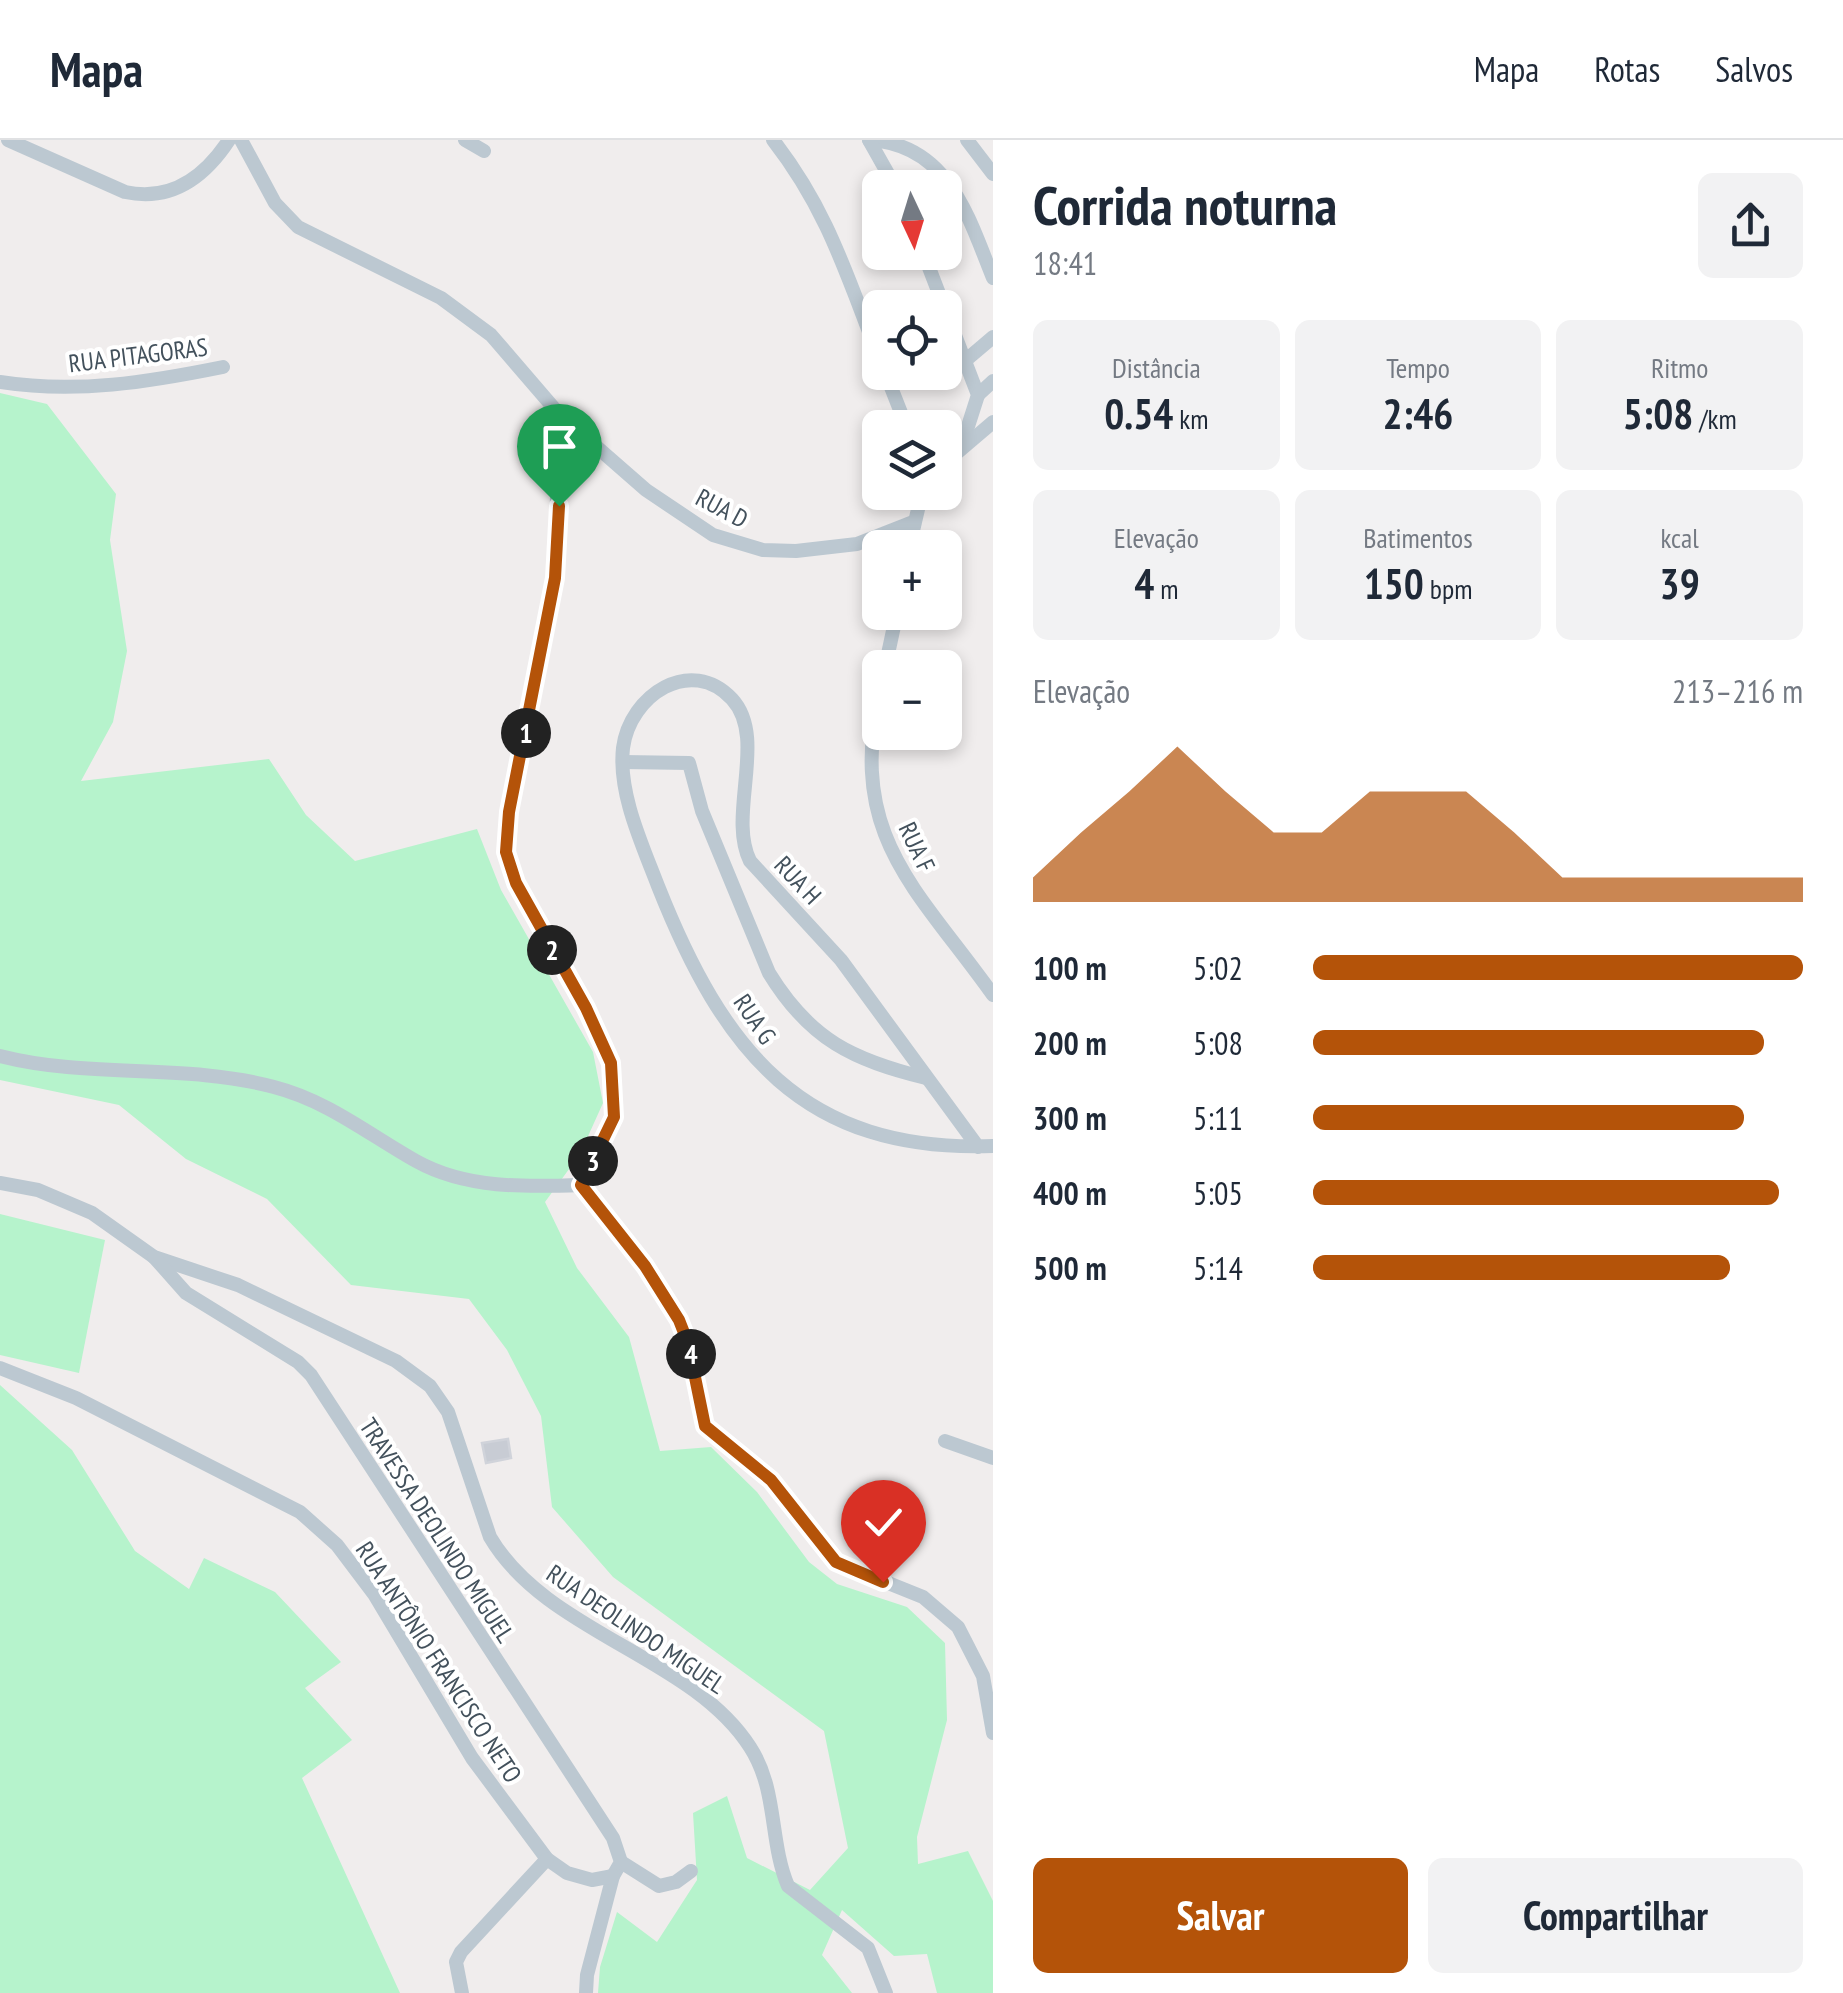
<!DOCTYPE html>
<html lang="pt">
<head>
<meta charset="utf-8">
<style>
	:root { --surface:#fff; --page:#f2f2f3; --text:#1f2937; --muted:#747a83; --line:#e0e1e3; --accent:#b45309 }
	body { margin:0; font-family:"PT Sans Narrow",sans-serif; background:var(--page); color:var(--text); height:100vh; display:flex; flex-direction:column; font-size:38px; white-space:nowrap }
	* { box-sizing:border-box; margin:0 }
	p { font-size:32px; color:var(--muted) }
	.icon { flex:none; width:55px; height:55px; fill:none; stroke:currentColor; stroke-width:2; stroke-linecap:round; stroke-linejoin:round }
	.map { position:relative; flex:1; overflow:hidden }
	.panel { display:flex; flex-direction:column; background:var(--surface); width:850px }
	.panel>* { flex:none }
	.needle { width:65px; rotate:176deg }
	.controls { position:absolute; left:862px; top:30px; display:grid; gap:20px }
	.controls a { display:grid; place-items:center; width:100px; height:100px; border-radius:15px; background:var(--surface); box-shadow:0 5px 15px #0003; font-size:50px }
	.pin { position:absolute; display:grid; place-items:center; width:85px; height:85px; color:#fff; margin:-102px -42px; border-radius:50% 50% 50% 0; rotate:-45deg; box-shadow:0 0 10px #0007 }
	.pin .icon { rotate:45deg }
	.km { position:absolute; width:50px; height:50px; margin:-25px; border-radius:50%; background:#222; color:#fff; font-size:28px; line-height:50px; text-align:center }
	.round { display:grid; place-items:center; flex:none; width:105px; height:105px; border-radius:15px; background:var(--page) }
	.headline { display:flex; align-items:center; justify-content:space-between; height:170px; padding:0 40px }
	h1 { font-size:55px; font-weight:700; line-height:75px }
	.stats { display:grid; grid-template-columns:repeat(3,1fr); gap:15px; height:170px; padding:10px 40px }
	.stats div { display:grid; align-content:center; border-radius:15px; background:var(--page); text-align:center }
	.stats b { font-size:42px; font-weight:700 }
	.stats small { font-size:28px; font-weight:400 }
	.stats p { font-size:28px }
	.chart { height:280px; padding:20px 40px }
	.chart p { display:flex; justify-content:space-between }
	.chart svg { width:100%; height:180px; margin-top:10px; fill:var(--accent); opacity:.7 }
	.action { display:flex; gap:20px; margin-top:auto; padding:20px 40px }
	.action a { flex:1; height:115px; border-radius:15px; background:var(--accent); color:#fff; font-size:40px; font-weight:700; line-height:115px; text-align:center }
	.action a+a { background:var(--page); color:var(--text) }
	ul { padding:0 40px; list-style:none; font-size:32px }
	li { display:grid; grid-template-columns:160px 120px 1fr; align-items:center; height:75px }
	li i { height:25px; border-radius:12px; background:var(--accent) }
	header { display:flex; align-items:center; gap:60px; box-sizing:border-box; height:140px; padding:0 50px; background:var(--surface); border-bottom:2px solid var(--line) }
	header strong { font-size:48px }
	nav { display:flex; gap:55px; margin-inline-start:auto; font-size:35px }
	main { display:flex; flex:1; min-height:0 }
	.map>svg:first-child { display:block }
	.green { fill:#b6f3cc }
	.building { fill:#c8ccd4; stroke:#d0d3da; stroke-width:2.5 }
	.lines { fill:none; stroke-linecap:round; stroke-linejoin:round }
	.minor { stroke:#bcc8d1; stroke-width:14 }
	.route-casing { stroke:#fff; stroke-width:20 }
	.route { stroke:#b45309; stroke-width:12 }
	.labels { text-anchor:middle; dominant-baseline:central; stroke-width:8; stroke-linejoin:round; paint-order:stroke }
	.street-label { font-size:25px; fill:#43515c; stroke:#fff }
</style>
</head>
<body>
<header>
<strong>Mapa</strong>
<nav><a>Mapa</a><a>Rotas</a><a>Salvos</a></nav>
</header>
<main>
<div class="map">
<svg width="993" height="1853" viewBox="0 0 993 1853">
	<rect width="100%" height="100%" fill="#f0eded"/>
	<g class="green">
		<path d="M0,253l47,11 69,90 -6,46 17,111 -14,71 -32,59 188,-22 37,56 49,46 122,-32 24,61 92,162 10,51 -23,51 -35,48 32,66 52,69 31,114 51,-4 46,45 52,70 28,22 70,23 38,36 2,77 -30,117 1,27 50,-13 25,50v92h-56l-10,-39 -33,2 -52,-46 -20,45 30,38h-254l2,-26 17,-55 40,30 40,-62 -4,-67 34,-17 20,62 63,32 38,-42 -24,-117 -211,-154 -61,-70 -11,-91 -34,-66 -38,-51 -118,-14 -84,-86 -81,-40 -67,-54 -119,-25z"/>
		<path d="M0,1074l105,26 -26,133 -79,-18z"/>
		<path d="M0,1245l72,65 63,101 54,38 15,-31 71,34 66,70 -36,26 47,52 -50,38 98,215h-400z"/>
	</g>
	<path class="building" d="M508,1299l3,19 -25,5 -4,-20z"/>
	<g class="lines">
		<g class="minor">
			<path d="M8,0l117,52c46,10 79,-14 104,-52"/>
			<path d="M241,0l34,63 23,24 143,71 50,37 68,79 87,76 67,45 50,15 33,1 61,-7 56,-22"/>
			<path d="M465,0l19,11"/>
			<path d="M773,0c56,72 74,137 107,220"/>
			<path d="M869,0c79,4 99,76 124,138"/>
			<path d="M869,0l27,48"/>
			<path d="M967,0l26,34"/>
			<path d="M923,112l55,143 -16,50"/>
			<path d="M966,220l27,-23"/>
			<path d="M885,232l22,56"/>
			<path d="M0,242c76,12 149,0 223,-15"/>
			<path d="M978,255l15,-14"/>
			<path d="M559,274l-4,164 -46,234 -3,40 9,31 71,126 25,54 3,54 -33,68"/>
			<path d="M945,323l48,-41"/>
			<path d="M909,408l13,-56"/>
			<path d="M885,528l12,-56"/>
			<path d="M880,552c-33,145 37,196 113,303"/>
			<path d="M623,622l66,1 13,48 67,162c41,67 84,87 157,105"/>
			<path d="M0,916c90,23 185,7 274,31 54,14 94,47 142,74 50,28 110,26 165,24"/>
			<path d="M978,1007l-137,-187 -91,-99c-23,-46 18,-123 -18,-162 -41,-44 -102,-4 -109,49 -5,45 19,96 35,138 65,164 144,267 335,260"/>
			<path d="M0,1043l38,7 54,23 62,44 84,28 158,76 34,25 18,26 42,125c56,96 202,119 260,210 28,43 19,94 38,139l80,62 18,45"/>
			<path d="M581,1045l64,81 34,54 10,23 16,83 66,54 65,82 87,35 35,30 25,49 10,57"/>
			<path d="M154,1117l32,36 112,69 13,13 302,463 8,24 -8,14 -26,99 -1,18"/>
			<path d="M0,1228l76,30 224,114 37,33 37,49 98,164 75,101 20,14 25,7 21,-4"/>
			<path d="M945,1301l48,17"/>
			<path d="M621,1722l38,24 17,-4 15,-11"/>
			<path d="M462,1853l-6,-31 5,-10 86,-93"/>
		</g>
	</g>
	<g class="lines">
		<defs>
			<path id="route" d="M559,366l-4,72 -46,234 -3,40 10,31 70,125 25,55 3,54 -33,68 64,81 34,54 9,23 17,83 66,54 65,82 47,20"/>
		</defs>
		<use href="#route" class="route-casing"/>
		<use href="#route" class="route"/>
	</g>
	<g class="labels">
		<g class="street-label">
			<text transform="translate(138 215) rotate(-7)">RUA PITAGORAS</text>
			<text transform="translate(722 368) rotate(28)">RUA D</text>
			<text transform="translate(917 707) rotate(65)">RUA F</text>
			<text transform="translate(798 740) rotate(47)">RUA H</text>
			<text transform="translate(755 879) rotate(56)">RUA G</text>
			<text transform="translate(437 1390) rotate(57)">TRAVESSA DEOLINDO MIGUEL</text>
			<text transform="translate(636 1489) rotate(34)">RUA DEOLINDO MIGUEL</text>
			<text transform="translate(439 1522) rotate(57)">RUA ANTÔNIO FRANCISCO NETO</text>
		</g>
	</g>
</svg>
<div class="controls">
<a><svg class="needle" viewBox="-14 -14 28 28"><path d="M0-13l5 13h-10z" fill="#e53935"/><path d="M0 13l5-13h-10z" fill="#747a83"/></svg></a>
<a><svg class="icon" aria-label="locate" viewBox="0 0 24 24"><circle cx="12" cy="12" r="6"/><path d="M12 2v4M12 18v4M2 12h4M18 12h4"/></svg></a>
<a><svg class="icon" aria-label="layers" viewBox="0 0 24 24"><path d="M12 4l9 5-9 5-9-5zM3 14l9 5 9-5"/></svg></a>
<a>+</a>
<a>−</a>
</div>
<div class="pin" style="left:559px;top:366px;background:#1e9e55"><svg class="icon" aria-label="arrive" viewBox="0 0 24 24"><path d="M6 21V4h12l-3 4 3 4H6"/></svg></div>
<div class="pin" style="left:883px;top:1442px;background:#d93025"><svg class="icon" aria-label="check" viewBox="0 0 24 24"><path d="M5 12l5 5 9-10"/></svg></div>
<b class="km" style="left:526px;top:593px">1</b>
<b class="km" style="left:552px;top:810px">2</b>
<b class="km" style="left:593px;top:1021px">3</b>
<b class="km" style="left:691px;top:1214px">4</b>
</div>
<section class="panel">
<div class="headline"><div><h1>Corrida noturna</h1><p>18:41</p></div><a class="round"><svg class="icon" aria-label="share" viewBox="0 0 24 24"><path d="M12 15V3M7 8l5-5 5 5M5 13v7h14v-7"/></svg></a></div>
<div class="stats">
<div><p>Distância</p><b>0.54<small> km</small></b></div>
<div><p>Tempo</p><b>2:46</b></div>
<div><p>Ritmo</p><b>5:08<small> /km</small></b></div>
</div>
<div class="stats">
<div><p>Elevação</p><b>4<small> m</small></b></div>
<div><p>Batimentos</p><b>150<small> bpm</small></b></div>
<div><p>kcal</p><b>39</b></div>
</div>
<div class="chart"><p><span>Elevação</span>213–216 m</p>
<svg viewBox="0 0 160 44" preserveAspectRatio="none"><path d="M0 44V38L10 27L20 17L30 6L40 17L50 27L60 27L70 17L80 17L90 17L100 27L110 38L120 38L130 38L140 38L150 38L160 38V44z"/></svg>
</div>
<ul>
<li><b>100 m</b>5:02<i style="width:100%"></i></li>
<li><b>200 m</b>5:08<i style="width:92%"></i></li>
<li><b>300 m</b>5:11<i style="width:88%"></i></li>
<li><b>400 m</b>5:05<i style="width:95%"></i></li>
<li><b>500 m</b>5:14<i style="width:85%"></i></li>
</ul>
<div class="action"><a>Salvar</a><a>Compartilhar</a></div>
</section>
</main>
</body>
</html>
